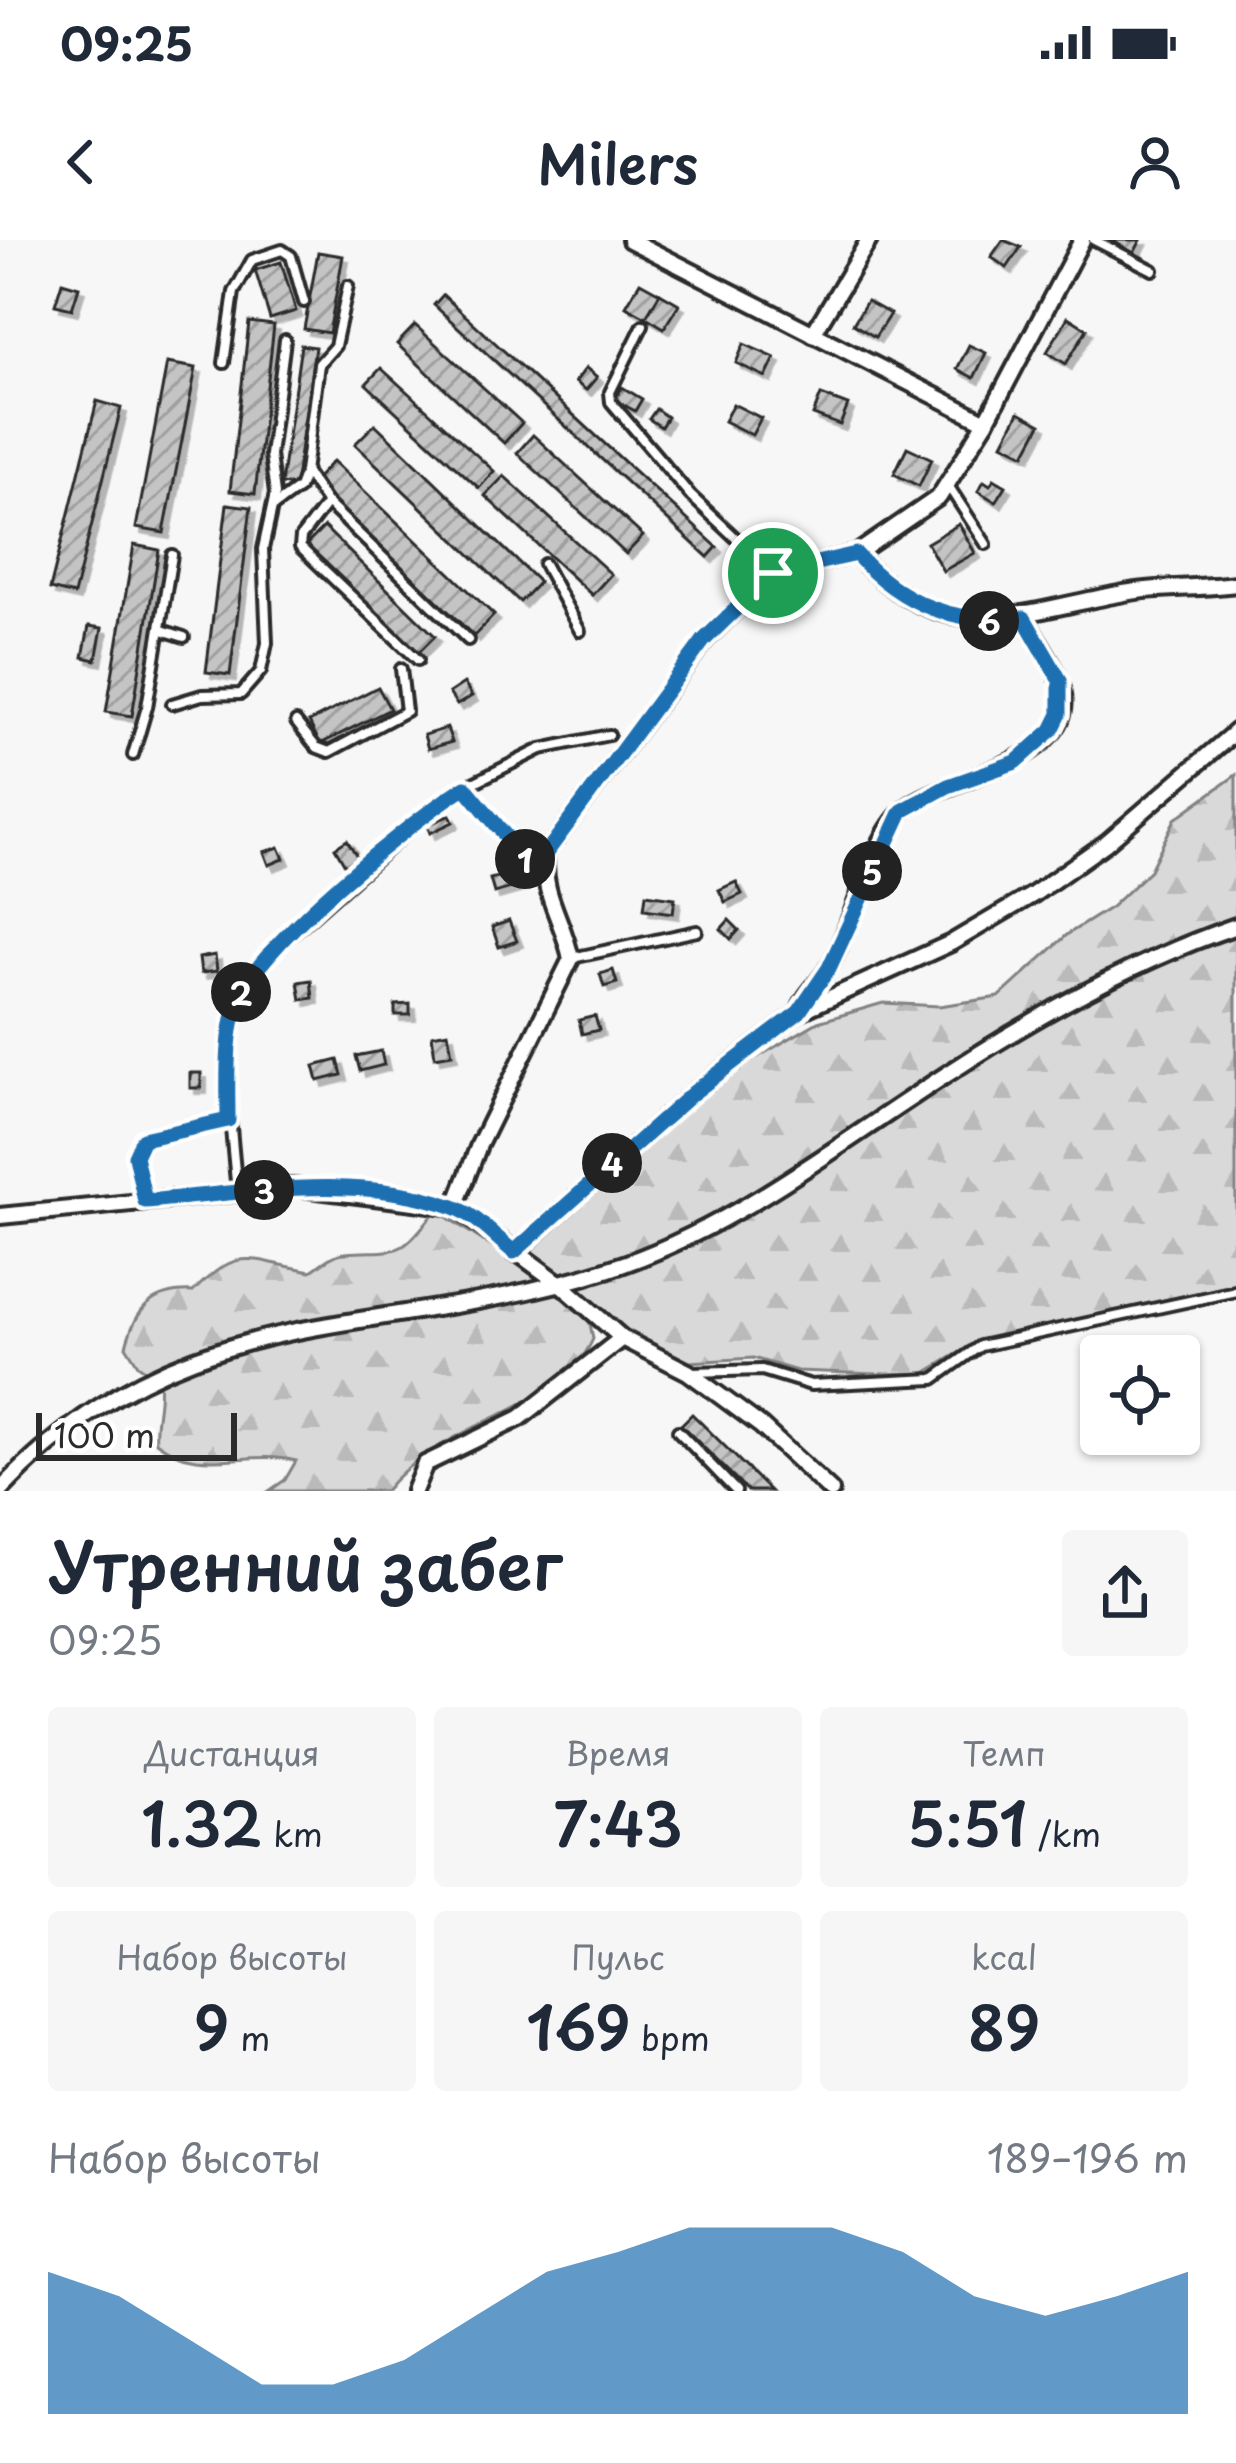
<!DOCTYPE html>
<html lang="ru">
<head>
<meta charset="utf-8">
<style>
	:root { --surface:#fff; --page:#f6f6f7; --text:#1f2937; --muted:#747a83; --accent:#1f6fb2 }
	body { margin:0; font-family:"Playpen Sans",sans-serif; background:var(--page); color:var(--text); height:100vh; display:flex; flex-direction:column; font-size:45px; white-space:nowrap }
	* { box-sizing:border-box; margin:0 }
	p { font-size:39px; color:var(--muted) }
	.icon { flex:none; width:66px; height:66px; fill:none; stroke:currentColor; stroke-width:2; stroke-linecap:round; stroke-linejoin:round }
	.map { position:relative; height:1251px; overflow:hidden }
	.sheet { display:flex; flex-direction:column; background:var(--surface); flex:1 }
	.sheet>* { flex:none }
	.tools { position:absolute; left:1080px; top:1095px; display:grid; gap:24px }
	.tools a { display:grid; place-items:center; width:120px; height:120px; border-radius:12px; background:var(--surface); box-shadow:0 3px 9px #0004; font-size:60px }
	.scale { position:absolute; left:36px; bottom:30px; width:201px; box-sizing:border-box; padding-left:12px; border:6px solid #2b2b2b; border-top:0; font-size:33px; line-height:42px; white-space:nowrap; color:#2b2b2b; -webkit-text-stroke:9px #fff; paint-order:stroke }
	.pin { position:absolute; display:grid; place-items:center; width:102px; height:102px; color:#fff; margin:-51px; border:6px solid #fff; border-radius:50%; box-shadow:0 3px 12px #0007 }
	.km { position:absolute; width:60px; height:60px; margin:-30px; border-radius:50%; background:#222; color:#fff; font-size:33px; line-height:60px; text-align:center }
	.round { display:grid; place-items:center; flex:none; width:126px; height:126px; border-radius:12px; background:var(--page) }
	.head { display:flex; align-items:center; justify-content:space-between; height:204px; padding:0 48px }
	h1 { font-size:66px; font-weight:600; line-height:90px }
	.figures { display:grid; grid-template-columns:repeat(3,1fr); gap:18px; height:204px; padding:12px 48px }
	.figures div { display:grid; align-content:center; border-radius:12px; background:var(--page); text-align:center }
	.figures b { font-size:60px; font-weight:600 }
	.figures small { font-size:33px; font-weight:400 }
	.figures p { font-size:33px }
	.chart { height:336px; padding:24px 48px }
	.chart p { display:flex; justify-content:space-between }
	.chart svg { width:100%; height:216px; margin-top:12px; fill:var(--accent); opacity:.7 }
	.status { display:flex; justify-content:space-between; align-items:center; height:84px; padding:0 60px; background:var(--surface); direction:ltr }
	.status svg { height:33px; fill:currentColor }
	header { display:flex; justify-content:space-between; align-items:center; height:156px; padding:0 48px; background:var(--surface); font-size:54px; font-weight:600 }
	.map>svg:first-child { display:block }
	.forest { fill:url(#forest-firs); stroke:#828282; stroke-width:3 }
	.building { fill:url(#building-hatch); stroke:#2b2b2b; stroke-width:3; filter:url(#shadow) }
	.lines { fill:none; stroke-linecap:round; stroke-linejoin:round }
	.service-casing { stroke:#2b2b2b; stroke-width:16 }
	.minor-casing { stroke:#2b2b2b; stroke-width:22 }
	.service { stroke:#fff; stroke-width:8 }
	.minor { stroke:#fff; stroke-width:14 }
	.route-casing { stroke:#fff; stroke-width:24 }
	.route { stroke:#1f6fb2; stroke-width:15 }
</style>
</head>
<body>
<div class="status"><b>09:25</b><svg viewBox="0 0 49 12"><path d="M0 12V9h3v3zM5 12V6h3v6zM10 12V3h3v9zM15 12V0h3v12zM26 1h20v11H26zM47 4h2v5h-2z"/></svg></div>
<header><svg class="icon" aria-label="back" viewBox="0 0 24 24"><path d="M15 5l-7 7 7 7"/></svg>Milers<svg class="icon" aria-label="person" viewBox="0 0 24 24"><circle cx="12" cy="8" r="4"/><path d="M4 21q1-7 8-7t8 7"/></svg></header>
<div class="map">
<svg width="1236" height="1251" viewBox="0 0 1236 1251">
	<defs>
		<pattern id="forest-firs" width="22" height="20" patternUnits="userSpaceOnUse" patternTransform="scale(3)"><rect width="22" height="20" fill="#d9d9d9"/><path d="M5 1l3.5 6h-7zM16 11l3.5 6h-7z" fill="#bababa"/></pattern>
		<pattern id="building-hatch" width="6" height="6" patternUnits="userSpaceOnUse" patternTransform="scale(3)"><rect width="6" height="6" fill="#c4c4c4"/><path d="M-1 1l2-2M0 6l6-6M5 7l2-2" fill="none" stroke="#9f9f9f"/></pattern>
		<filter id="shadow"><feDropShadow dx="5.5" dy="5.5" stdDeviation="0" flood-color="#0004"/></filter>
	</defs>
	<rect width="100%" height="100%" fill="#f7f7f7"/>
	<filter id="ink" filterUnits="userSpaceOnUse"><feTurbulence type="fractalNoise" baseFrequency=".00833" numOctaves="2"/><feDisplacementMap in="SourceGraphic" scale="24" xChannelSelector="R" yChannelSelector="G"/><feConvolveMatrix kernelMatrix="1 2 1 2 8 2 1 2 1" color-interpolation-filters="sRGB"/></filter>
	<g filter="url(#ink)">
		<g class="forest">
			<path d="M1236,535v509l-259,58 -52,31 -48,1 -80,-3 -44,-13 -63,4 -60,-29 -33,-29 -81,-52 202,-172 100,-58 65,-19 56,3 60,-9 69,-63 43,-27 39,-37 25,-51z"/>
			<path d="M436,970l129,85 25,28 3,16c-31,71 -157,85 -208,152h-116l16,-11 11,-19c-50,-13 -95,16 -140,-19 -2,-23 6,-39 3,-62l-21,-15 -12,-19c10,-38 27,-56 67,-54 47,-49 58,-31 118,-21 9,-6 23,-18 34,-18 56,-4 53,7 91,-43z"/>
		</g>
		<g class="building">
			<path d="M1003,0l18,7 -14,21 -16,-11z"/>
			<path d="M1111,0h30l-7,13z"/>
			<path d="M318,12l25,4 -14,77 -25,-4z"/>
			<path d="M281,22l15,49 -26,8 -15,-49z"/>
			<path d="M62,42l17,5 -7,22 -17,-4z"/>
			<path d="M640,42l20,11 -14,24 -20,-11z"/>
			<path d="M660,53l19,11 -15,24 -18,-11z"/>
			<path d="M443,55l274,252 -9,10 -274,-252z"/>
			<path d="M867,61l23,13 -15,23 -22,-13z"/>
			<path d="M1068,77l19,12 -21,35 -19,-12z"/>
			<path d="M249,82l25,3 -19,169 -25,-3z"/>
			<path d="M415,85l107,98 -18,20 -107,-99z"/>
			<path d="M744,104l31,14 -9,19 -30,-14z"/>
			<path d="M301,105l14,2 -20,139 -14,-2z"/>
			<path d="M969,105l17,8 -12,25 -17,-9z"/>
			<path d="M167,123l29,5 -32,165 -28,-5z"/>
			<path d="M381,128l113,103 -15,17 -113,-104z"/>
			<path d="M586,128l11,9 -11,13 -11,-8z"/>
			<path d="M622,147l20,12 -7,12 -20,-11z"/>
			<path d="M821,155l27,10 -8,20 -27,-10z"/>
			<path d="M97,161l24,7 -47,187 -24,-6z"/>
			<path d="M733,164l28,14 -9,17 -28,-14z"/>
			<path d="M656,169l11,8 -6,10 -12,-8z"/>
			<path d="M1019,172l22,12 -16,30 -22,-11z"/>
			<path d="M375,184l164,158 -19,20 -165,-158z"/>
			<path d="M533,195l110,101 -17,18 -109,-101z"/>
			<path d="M907,207l25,12 -13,27 -25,-12z"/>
			<path d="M333,221l161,154 -20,21 -161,-154z"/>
			<path d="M504,236l107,98 -19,21 -107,-99z"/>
			<path d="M994,239l12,7 -10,16 -18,-11 6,-10 6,4z"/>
			<path d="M227,264l24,3 -21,168 -24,-3z"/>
			<path d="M959,284l16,29 -32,18 -16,-28z"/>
			<path d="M324,287l111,109 -19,19 -111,-109z"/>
			<path d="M134,305l25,5 -27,166 -26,-4z"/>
			<path d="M89,386l13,2 -6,32 -13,-3z"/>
			<path d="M464,443l8,13 -15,9 -8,-12z"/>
			<path d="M378,447l12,22 -70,35 -11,-22z"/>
			<path d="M447,488l5,14 -24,7 -4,-14z"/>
			<path d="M450,575l3,7 -23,11 -3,-8z"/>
			<path d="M347,600l11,18 -13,7 -10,-17z"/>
			<path d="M279,607l5,12 -15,6 -5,-13z"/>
			<path d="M518,631l4,14 -28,8 -4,-14z"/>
			<path d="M736,642l6,12 -17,8 -6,-12z"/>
			<path d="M646,654l29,4 -2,15 -29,-4z"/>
			<path d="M729,680l10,10 -8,9 -10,-10z"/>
			<path d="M509,681l8,20 -18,6 -7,-20z"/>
			<path d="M215,715l2,16 -16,2 -2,-15z"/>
			<path d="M613,730l4,13 -13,4 -4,-13z"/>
			<path d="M311,740l2,18 -12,2 -3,-18z"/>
			<path d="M410,764v11h-15v-10z"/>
			<path d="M595,776l4,14 -17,4 -3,-14z"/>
			<path d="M448,792l4,22 -17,3 -3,-22z"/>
			<path d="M381,811l3,14 -24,6 -4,-15z"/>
			<path d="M338,820l4,15 -24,6 -4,-15z"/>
			<rect x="190" y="833" width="11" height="15"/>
			<path d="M692,1174l78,77h-22l-67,-66z"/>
		</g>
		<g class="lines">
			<defs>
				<g id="service">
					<path d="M1094,0l59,30"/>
					<path d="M643,85l-33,67 1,10 80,94 82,77"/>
					<path d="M224,123l10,-71 18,-32 30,-10 9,6 13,46"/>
					<path d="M306,233l21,30"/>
					<path d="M949,247l37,57"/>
					<path d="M274,266l25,-18 6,-16 14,-108 16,-18 13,-60"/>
					<path d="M544,324l36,67"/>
					<path d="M162,390l22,7"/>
					<path d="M418,420l-118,-113 1,-10 26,-34 141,137"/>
					<path d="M172,464l30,-9 39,-1 20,-23 6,-28 -4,-94 12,-55 -5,-39 15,-115"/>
					<path d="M296,482l20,25 13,5 77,-41 -5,-42"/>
					<path d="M133,515l14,-48 25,-152"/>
					<path d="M465,547l76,-38 68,-14"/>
					<path d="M572,718l125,-27"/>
					<path d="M237,952c-7,-76 -19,-152 16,-223l187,-166 25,-16 63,76 15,7"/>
					<path d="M145,961l-10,-45 8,-17 85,-19"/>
					<path d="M692,1132l70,-2 49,15 123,-6 46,-33 256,-55"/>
					<path d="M678,1191l58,60"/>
				</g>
				<g id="minor">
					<path d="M630,0l356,182 96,-182"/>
					<path d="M813,94l56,-94"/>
					<path d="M856,314c89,98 157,59 268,39 36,-7 75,-4 112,-9"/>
					<path d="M799,772c6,-19 21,-29 30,-45 24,-40 42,-129 75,-157 40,-35 184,-47 156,-128 -8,-22 -24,-44 -36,-64"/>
					<path d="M0,976l293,-29 162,20"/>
					<path d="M514,1013l179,-160 106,-81 152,-69 83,-49 72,-51 130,-112"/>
					<path d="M0,1251c189,-201 377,-147 609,-222 110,-35 204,-106 299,-169 102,-69 212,-134 328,-174"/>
					<path d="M414,1251l11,-27 95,-46 102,-80"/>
					<path d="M831,1251l-70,-65 -73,-54 -66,-34 -59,-52 -108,-79 24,-62 92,-186c-7,-38 -31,-66 -25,-106l159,-213 68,-67 83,-19 83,-57 47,-75"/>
				</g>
			</defs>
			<use href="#service" class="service-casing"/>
			<use href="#minor" class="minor-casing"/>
			<use href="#service" class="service"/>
			<use href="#minor" class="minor"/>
		</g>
	</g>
	<g class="lines" filter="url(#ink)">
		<defs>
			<path id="route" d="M856,314c47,52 99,71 168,64l36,62v34l-8,16 -36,32 -68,24 -46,25 -73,157 -30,44 -106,81 -179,159c-18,-14 -38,-37 -60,-45 -96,-35 -210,-14 -309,-6l-10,-45 8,-17 85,-19c0,-38 -3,-82 10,-119 19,-55 174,-181 227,-214l63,76 15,7 3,-17 158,-213 69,-67z"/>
		</defs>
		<use href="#route" class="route-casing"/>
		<use href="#route" class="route"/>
	</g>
</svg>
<div class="tools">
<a><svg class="icon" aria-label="locate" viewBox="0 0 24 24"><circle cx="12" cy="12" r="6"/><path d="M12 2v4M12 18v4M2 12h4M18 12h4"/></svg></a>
</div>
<div class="scale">100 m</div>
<div class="pin" style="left:773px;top:333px;background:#1e9e55"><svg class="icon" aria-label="arrive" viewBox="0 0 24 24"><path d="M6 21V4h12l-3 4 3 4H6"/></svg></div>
<b class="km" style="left:525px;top:619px">1</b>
<b class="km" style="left:241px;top:752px">2</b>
<b class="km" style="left:264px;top:950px">3</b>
<b class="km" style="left:612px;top:923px">4</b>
<b class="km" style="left:872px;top:631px">5</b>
<b class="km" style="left:989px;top:381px">6</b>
</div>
<section class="sheet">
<div class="head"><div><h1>Утренний забег</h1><p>09:25</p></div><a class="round"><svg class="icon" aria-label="share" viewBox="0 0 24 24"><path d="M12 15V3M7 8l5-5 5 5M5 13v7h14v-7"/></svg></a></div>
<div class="figures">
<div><p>Дистанция</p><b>1.32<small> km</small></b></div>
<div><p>Время</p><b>7:43</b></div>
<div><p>Темп</p><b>5:51<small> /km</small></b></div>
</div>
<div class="figures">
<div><p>Набор высоты</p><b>9<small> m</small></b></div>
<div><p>Пульс</p><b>169<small> bpm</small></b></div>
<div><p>kcal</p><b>89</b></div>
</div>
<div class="chart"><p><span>Набор высоты</span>189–196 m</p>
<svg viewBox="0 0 160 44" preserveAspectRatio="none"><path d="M0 44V15L10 20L20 29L30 38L40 38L50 33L60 24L70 15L80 11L90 6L100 6L110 6L120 11L130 20L140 24L150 20L160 15V44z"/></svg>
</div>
</section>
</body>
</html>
